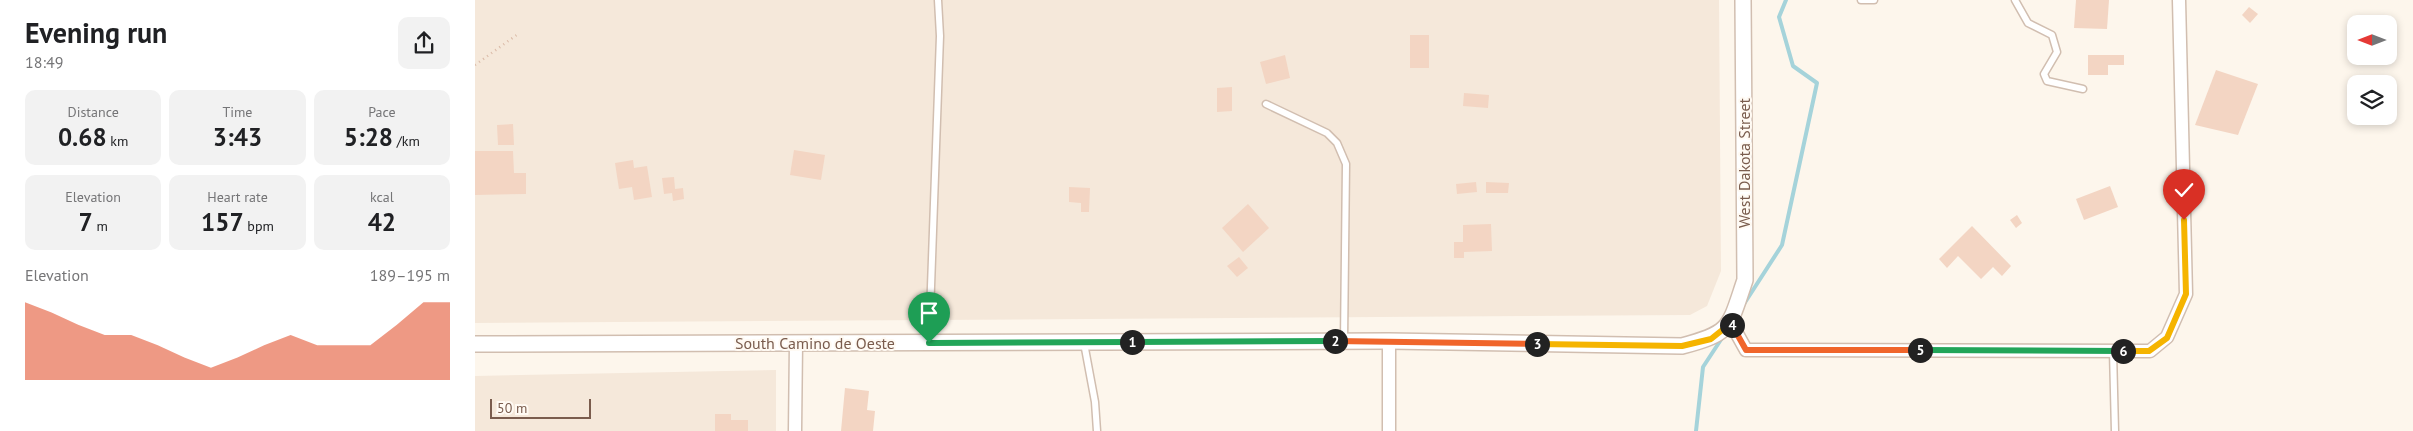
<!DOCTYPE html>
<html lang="en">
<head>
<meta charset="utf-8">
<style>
	:root { --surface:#fff; --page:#f2f2f2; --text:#202124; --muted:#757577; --accent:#e76f51 }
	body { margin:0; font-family:"PT Sans",sans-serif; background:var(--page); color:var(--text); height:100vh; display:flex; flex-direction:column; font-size:19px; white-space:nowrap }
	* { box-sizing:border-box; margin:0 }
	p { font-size:16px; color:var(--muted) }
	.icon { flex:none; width:28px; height:28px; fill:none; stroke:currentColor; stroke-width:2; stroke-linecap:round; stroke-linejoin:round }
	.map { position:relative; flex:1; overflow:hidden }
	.details { display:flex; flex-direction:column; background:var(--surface); width:475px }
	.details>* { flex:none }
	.needle { width:32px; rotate:270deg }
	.fabs { position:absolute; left:1872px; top:15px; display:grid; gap:10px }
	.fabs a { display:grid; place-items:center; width:50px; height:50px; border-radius:10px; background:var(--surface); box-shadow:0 2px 8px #0003; font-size:25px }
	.scale { position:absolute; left:15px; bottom:12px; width:101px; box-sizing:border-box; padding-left:5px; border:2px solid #7a5c4d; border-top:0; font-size:14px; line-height:18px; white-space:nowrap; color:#7a5c4d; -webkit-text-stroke:4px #fffaf3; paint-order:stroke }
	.pin { position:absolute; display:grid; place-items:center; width:42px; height:42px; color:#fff; margin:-51px -21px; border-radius:50% 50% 50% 0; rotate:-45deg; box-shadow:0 0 5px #0007 }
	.pin .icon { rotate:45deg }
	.km { position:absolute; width:25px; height:25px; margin:-12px; border-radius:50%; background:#222; color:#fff; font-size:14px; line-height:25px; text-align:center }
	.round { display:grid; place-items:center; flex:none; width:52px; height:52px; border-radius:10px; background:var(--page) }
	.head { display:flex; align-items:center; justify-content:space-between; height:85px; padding:0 25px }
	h1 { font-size:28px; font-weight:800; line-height:38px }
	.figures { display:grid; grid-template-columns:repeat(3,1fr); gap:8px; height:85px; padding:5px 25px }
	.figures div { display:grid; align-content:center; border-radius:10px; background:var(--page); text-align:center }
	.figures b { font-size:25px; font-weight:800 }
	.figures small { font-size:14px; font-weight:400 }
	.figures p { font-size:14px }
	.chart { height:140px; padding:10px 25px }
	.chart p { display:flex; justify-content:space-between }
	.chart svg { width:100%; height:90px; margin-top:5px; fill:var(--accent); opacity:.7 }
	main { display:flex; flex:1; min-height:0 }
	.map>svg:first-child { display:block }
	.residential { fill:#f5e8da }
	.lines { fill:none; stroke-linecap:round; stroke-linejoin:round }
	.stream { stroke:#a5d3da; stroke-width:4 }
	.building { fill:#f3d5c3 }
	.service-casing { stroke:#d1beb0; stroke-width:9 }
	.minor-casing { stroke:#d1beb0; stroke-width:15 }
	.tertiary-casing { stroke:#d1beb0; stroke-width:18 }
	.path { stroke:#d9b8a5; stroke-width:2.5; stroke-dasharray:1 4; stroke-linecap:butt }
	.service { stroke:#fff; stroke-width:6 }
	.minor { stroke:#fff; stroke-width:12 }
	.tertiary { stroke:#fff; stroke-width:15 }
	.split-1-casing { stroke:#fff; stroke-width:10 }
	.split-2-casing { stroke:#fff; stroke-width:10 }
	.split-3-casing { stroke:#fff; stroke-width:10 }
	.split-4-casing { stroke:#fff; stroke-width:10 }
	.split-5-casing { stroke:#fff; stroke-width:10 }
	.split-6-casing { stroke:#fff; stroke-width:10 }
	.split-7-casing { stroke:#fff; stroke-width:10 }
	.split-1 { stroke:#22a559; stroke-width:6 }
	.split-2 { stroke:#22a559; stroke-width:6 }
	.split-3 { stroke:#f0652b; stroke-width:6 }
	.split-4 { stroke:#f5b400; stroke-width:6 }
	.split-5 { stroke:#f0652b; stroke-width:6 }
	.split-6 { stroke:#22a559; stroke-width:6 }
	.split-7 { stroke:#f5b400; stroke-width:6 }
	.labels { text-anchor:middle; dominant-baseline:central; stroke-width:4; stroke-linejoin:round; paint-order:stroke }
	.street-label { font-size:16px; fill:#7a5c4d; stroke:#fffaf3 }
</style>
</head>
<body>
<main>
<section class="details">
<div class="head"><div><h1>Evening run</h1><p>18:49</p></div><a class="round"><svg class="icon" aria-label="share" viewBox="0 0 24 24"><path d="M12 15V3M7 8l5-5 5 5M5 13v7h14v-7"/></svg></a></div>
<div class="figures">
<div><p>Distance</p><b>0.68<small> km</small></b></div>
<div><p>Time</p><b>3:43</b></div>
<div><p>Pace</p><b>5:28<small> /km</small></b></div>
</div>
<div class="figures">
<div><p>Elevation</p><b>7<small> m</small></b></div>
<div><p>Heart rate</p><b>157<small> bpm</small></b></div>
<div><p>kcal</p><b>42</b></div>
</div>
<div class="chart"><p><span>Elevation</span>189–195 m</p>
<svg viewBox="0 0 160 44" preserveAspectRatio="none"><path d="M0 44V6L10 11L20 17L30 22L40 22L50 27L60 33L70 38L80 33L90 27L100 22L110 27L120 27L130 27L140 17L150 6L160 6V44z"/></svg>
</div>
</section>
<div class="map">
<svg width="1938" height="431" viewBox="0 0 1938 431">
	<rect width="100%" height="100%" fill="#fdf6ec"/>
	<g class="residential">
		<path d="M0,0h1244l2,271 -14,35 -17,9 -1215,8z"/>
		<path d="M301,370v61h-301v-55z"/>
	</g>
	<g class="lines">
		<g class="stream">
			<path d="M1269,304l38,-59 35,-162 -24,-17 -14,-49 7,-17"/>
			<path d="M1221,431l7,-64 21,-32"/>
		</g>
	</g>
	<g class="building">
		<path d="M1601,0h33l-2,29 -33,-1z"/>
		<path d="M1774,7l9,7 -8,9 -8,-8z"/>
		<rect x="935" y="35" width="19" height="33"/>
		<path d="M810,55l5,23 -24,6 -6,-22z"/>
		<path d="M1613,55h36v10h-16v10h-20z"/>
		<path d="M1741,70l42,14 -20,51 -43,-10z"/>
		<path d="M757,87v24l-15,1v-24z"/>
		<path d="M989,93l25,2 -1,13 -25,-2z"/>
		<path d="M38,124l1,21h-16l-1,-20z"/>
		<path d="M319,150l31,5 -4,25 -31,-5z"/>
		<path d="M0,151h38l1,22h12v21l-51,1z"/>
		<path d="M158,160l1,8 13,-2 5,31 -18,3 -2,-13 -13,2 -4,-26z"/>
		<path d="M199,177l1,12 8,-1 1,11 -11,2 -1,-8 -8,1 -2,-16z"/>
		<path d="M1001,182l1,10 -20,2 -1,-10z"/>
		<path d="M1011,182l23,1 -1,10h-22z"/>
		<path d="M1635,186l8,21 -34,13 -8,-21z"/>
		<path d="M594,187l21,1 -1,24h-8v-9l-12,-1z"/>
		<path d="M773,204l21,24 -26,24 -21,-24z"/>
		<path d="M1542,215l5,8 -6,5 -6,-8z"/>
		<path d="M1016,224l1,27 -28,1v6h-10v-16h9v-17z"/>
		<path d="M1497,226l39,40 -9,10 -9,-9 -12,12 -23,-23 -11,12 -8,-9z"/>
		<path d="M764,257l9,11 -11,9 -10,-11z"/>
		<path d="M370,388l24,3 -2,19 8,1 -2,20h-32z"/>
		<path d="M240,414h16v6h17v11h-33z"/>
	</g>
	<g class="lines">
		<defs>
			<g id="service">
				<path d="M1386,0h13"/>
				<path d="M1540,0l13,23 24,12 5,17 -13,22 3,7 36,8"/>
				<path d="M791,104l61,29 10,10 9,21 -2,177"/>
				<path d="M454,342l11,-306 -2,-36"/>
				<path d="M609,343l11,59 2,29"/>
				<path d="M1638,351l2,80"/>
			</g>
			<g id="minor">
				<path d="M1256,323l15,27 404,1 17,-14 19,-43 -7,-294"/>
				<path d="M914,341v90"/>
				<path d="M320,431l1,-88"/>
			</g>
			<path id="tertiary" d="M0,344l914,-3 293,5c50,-13 47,-19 63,-66l-2,-280"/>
		</defs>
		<use href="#service" class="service-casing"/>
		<use href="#minor" class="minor-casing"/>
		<use href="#tertiary" class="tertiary-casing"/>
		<path class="path" d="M0,65l43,-31"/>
		<use href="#service" class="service"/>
		<use href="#minor" class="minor"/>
		<use href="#tertiary" class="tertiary"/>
	</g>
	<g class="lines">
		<defs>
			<path id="split-1" d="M454,343l203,-1"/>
			<path id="split-2" d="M657,342l203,-1"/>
			<path id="split-3" d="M860,341l202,3"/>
			<path id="split-4" d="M1062,344l145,2 29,-7 20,-16 1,2"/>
			<path id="split-5" d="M1257,325l14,25h174"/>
			<path id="split-6" d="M1445,350l203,1"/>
			<path id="split-7" d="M1648,351h26l18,-13 19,-44 -2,-74"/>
		</defs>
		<use href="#split-1" class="split-1-casing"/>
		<use href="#split-2" class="split-2-casing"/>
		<use href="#split-3" class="split-3-casing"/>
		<use href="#split-4" class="split-4-casing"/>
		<use href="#split-5" class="split-5-casing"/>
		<use href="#split-6" class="split-6-casing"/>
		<use href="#split-7" class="split-7-casing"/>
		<use href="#split-1" class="split-1"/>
		<use href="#split-2" class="split-2"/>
		<use href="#split-3" class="split-3"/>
		<use href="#split-4" class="split-4"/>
		<use href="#split-5" class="split-5"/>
		<use href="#split-6" class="split-6"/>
		<use href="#split-7" class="split-7"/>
	</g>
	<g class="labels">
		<g class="street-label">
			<text transform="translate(1269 163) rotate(-90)">West Dakota Street</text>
			<text x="340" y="343">South Camino de Oeste</text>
		</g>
	</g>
</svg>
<div class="fabs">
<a><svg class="needle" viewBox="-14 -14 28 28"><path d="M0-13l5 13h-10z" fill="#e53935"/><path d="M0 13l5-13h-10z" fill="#757577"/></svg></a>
<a><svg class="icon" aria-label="layers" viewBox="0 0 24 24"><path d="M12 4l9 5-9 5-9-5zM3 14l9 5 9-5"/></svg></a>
</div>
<div class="scale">50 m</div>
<div class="pin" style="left:454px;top:343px;background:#1e9e55"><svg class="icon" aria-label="arrive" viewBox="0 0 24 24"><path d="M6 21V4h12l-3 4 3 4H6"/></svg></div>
<div class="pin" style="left:1709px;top:220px;background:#d93025"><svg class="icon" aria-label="check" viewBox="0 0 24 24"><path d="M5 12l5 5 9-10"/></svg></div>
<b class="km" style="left:657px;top:342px">1</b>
<b class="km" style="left:860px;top:341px">2</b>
<b class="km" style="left:1062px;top:344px">3</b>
<b class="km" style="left:1257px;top:325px">4</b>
<b class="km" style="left:1445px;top:350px">5</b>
<b class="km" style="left:1648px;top:351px">6</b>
</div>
</main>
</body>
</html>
